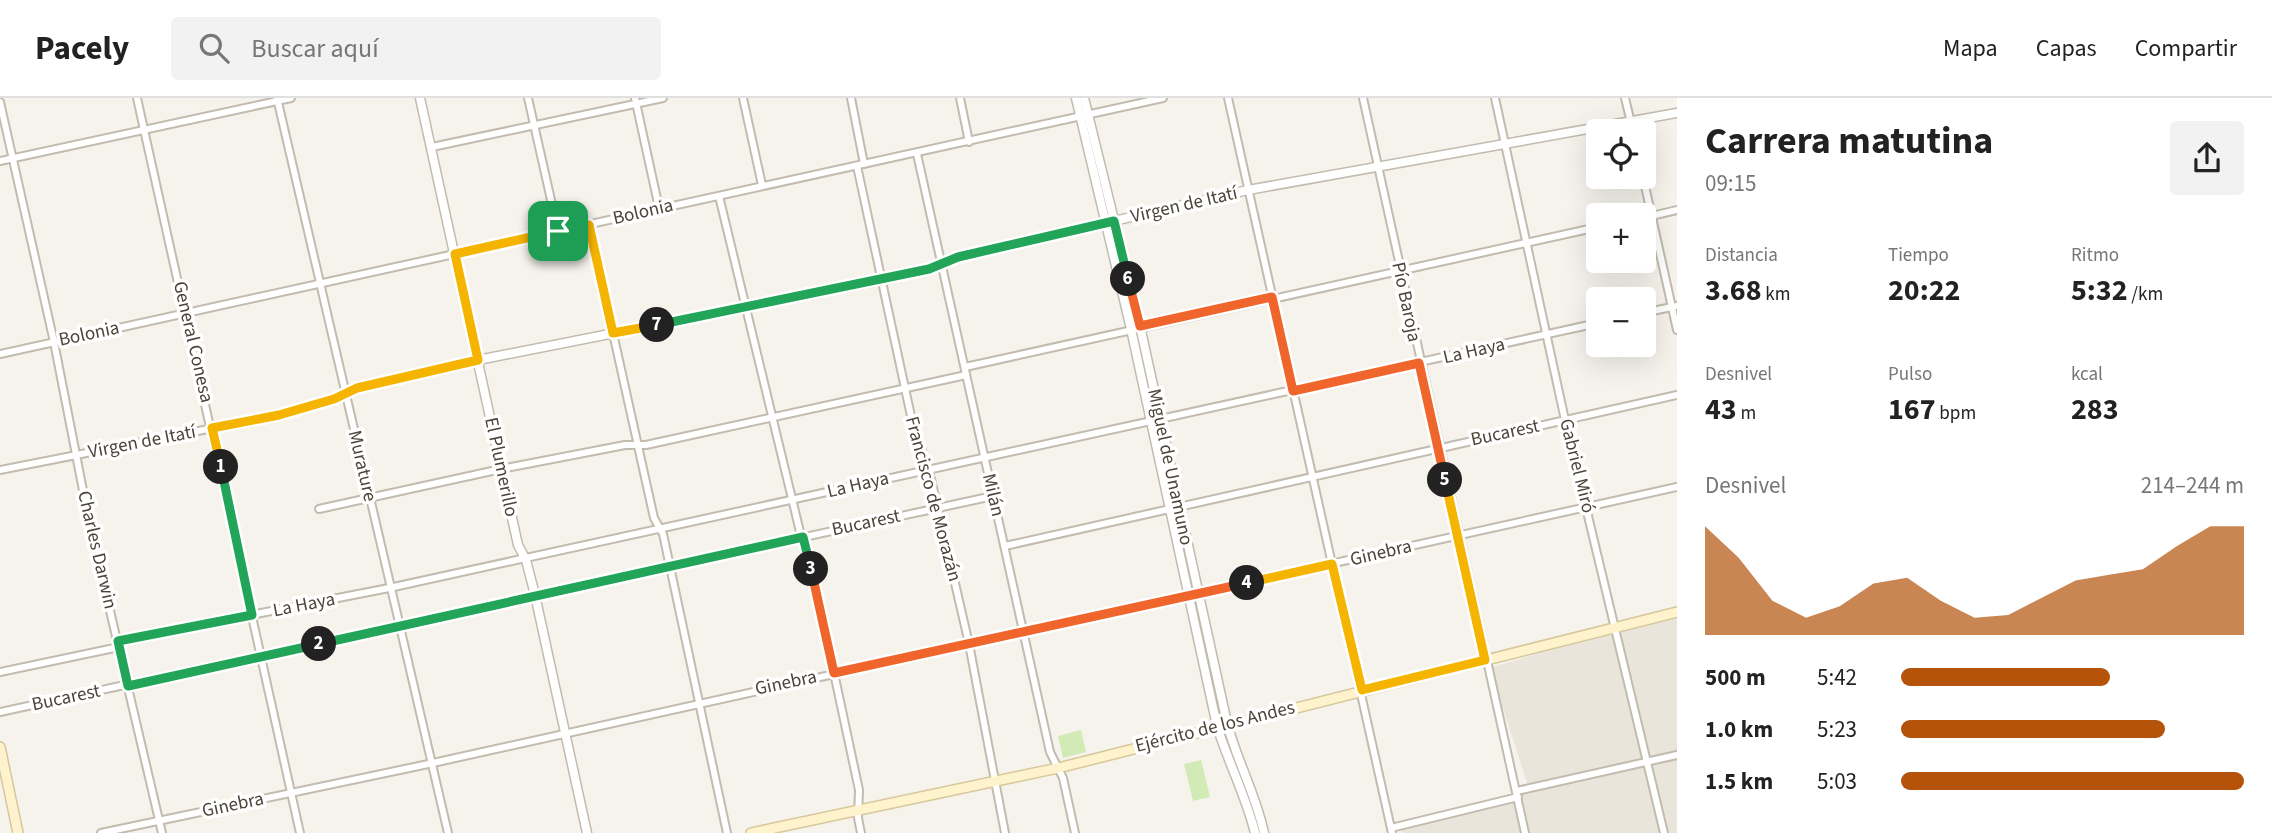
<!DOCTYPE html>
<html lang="es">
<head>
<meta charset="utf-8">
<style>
	:root { --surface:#fff; --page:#f2f2f2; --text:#222; --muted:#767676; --line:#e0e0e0; --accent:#b45309 }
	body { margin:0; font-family:"Source Sans 3",sans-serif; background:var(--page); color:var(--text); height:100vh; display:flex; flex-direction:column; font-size:26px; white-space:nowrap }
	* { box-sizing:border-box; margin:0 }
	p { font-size:23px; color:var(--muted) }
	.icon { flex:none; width:38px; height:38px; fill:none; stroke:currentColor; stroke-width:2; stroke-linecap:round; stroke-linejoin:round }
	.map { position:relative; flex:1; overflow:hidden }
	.details { display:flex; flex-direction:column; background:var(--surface); width:595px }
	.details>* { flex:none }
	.tools { position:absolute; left:1586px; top:21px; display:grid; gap:14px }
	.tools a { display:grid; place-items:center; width:70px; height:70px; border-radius:7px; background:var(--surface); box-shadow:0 7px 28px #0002; font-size:35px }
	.pin { position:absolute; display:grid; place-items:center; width:60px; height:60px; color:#fff; margin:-30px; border-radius:14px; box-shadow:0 4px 10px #0006 }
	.km { position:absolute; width:35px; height:35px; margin:-18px; border-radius:50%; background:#222; color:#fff; font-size:19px; line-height:35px; text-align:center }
	.round { display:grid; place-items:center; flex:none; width:74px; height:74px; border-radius:7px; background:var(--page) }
	.head { display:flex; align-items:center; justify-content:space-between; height:119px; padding:0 28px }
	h1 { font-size:38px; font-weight:700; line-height:52px }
	.figures { display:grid; grid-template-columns:repeat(3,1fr); gap:10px; height:119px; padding:7px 28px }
	.figures div { display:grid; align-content:center }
	.figures b { font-size:30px; font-weight:700 }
	.figures small { font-size:19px; font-weight:400 }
	.figures p { font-size:19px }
	.chart { height:196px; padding:14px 28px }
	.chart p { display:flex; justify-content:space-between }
	.chart svg { width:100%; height:126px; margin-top:7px; fill:var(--accent); opacity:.7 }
	ul { padding:0 28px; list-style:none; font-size:23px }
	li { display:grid; grid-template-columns:112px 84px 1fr; align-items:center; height:52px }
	li i { height:18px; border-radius:9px; background:var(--accent) }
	header { display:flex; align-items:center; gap:42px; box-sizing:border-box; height:98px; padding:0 35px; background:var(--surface); border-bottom:2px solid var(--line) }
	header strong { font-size:33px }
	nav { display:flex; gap:38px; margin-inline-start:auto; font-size:24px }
	.search { width:490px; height:63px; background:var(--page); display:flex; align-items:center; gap:18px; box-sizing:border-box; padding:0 24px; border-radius:7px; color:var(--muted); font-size:26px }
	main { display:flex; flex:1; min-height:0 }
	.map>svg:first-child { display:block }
	.residential { fill:#eae5da }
	.green { fill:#d2eab5 }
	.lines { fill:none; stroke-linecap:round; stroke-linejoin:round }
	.minor-casing { stroke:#c2bbae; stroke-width:10 }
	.tertiary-casing { stroke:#c2bbae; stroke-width:11 }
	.secondary-casing { stroke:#d6c79b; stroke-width:12 }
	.minor { stroke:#fff; stroke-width:6 }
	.tertiary { stroke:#fff; stroke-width:8 }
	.secondary { stroke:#fff3cd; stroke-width:9 }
	.split-1-casing { stroke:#fff; stroke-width:14 }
	.split-2-casing { stroke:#fff; stroke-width:14 }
	.split-3-casing { stroke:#fff; stroke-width:14 }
	.split-4-casing { stroke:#fff; stroke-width:14 }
	.split-5-casing { stroke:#fff; stroke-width:14 }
	.split-6-casing { stroke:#fff; stroke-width:14 }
	.split-7-casing { stroke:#fff; stroke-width:14 }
	.split-8-casing { stroke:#fff; stroke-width:14 }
	.split-1 { stroke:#f5b400; stroke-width:9 }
	.split-2 { stroke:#22a559; stroke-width:9 }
	.split-3 { stroke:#22a559; stroke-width:9 }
	.split-4 { stroke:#f0652b; stroke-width:9 }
	.split-5 { stroke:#f5b400; stroke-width:9 }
	.split-6 { stroke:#f0652b; stroke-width:9 }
	.split-7 { stroke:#22a559; stroke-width:9 }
	.split-8 { stroke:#f5b400; stroke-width:9 }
	.labels { text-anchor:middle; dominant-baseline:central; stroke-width:7; stroke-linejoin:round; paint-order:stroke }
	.street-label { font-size:19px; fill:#4b4439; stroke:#fff }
</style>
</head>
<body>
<header>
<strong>Pacely</strong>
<div class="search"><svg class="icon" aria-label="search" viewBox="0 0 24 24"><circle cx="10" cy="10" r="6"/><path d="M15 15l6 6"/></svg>Buscar aquí</div>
<nav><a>Mapa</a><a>Capas</a><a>Compartir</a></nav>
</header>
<main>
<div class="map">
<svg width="1677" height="735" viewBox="0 0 1677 735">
	<rect width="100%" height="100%" fill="#f6f3ec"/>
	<path class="residential" d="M1677,514v221h-275l-2,-12 130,-29 -40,-124z"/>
	<g class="green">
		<path d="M1081,632l5,22 -23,6 -5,-22z"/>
		<path d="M1201,662l9,37 -17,4 -9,-37z"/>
	</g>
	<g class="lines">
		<defs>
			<g id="minor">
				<path d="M137,0l163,735"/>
				<path d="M277,0l171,735"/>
				<path d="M528,0l30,133"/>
				<path d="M635,0l24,110"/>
				<path d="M743,0l19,87"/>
				<path d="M851,0l13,66"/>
				<path d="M960,0l9,44"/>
				<path d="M1228,0l164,735"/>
				<path d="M1363,0l162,735"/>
				<path d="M1495,0l70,322 99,413"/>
				<path d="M1625,0l8,33"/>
				<path d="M0,4l54,240 35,179 73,312"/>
				<path d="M432,49l231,-49"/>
				<path d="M917,56l133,598 13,26 12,55"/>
				<path d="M0,63l291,-63"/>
				<path d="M857,68l54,250 20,63 38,165 36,189"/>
				<path d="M1643,79l34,153"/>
				<path d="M719,98l115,477 25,117 -1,28 3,15"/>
				<path d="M1643,120l34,-8"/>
				<path d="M589,127l65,293 9,16 64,299"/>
				<path d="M1643,215l34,-7"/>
				<path d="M0,256l1163,-256"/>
				<path d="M965,269l633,-140"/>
				<path d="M0,372l279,-55 55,-16 23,-11 121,-28"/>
				<path d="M319,411l182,-40 124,-24h21l320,-70"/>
				<path d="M1005,448l672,-151"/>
				<path d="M118,543l271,-53 1209,-265"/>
				<path d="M0,574l119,-25"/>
				<path d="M0,614l993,-216"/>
				<path d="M1517,693l160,-36"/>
				<path d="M1391,730l127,-31"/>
				<path d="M101,735l332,-70 1244,-276"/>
			</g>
			<g id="tertiary">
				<path d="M420,0l98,447 8,15 9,35 52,238"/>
				<path d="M1076,0l55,231 86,397c11,36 29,70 38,107"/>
				<path d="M1084,0l56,228 87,397c10,38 29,72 37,110"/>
				<path d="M478,262l404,-80 47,-11 29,-12 290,-67 429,-77"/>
			</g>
			<g id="secondary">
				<path d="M0,649l18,86"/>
				<path d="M751,735l307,-65 619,-156"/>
			</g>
		</defs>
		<use href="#minor" class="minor-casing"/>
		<use href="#tertiary" class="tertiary-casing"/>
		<use href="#secondary" class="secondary-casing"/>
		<use href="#minor" class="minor"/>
		<use href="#tertiary" class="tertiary"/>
		<use href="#secondary" class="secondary"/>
	</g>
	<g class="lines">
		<defs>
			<path id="split-1" d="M221,369l-9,-39 67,-13 55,-16 23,-11 121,-28 -23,-106 103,-23"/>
			<path id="split-2" d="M221,369l31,148 -134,26 10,45 191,-42"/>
			<path id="split-3" d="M319,546l484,-107 8,32"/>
			<path id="split-4" d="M811,471l23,104 413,-90"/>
			<path id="split-5" d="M1247,485l85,-19 30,126 123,-30 -40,-180"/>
			<path id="split-6" d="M1128,181l12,47 132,-29 21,94 126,-28 26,117"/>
			<path id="split-7" d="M657,227l272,-56 29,-12 156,-36 14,58"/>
			<path id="split-8" d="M558,133l31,-6 24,108 44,-8"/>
		</defs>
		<use href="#split-1" class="split-1-casing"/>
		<use href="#split-2" class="split-2-casing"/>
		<use href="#split-3" class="split-3-casing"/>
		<use href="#split-4" class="split-4-casing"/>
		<use href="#split-5" class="split-5-casing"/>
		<use href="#split-6" class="split-6-casing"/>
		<use href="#split-7" class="split-7-casing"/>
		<use href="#split-8" class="split-8-casing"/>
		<use href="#split-1" class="split-1"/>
		<use href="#split-2" class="split-2"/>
		<use href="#split-3" class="split-3"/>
		<use href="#split-4" class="split-4"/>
		<use href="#split-5" class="split-5"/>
		<use href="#split-6" class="split-6"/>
		<use href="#split-7" class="split-7"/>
		<use href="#split-8" class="split-8"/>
	</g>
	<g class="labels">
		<g class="street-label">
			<text transform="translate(1184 107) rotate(-13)">Virgen de Itatí</text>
			<text transform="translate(643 114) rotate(-13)">Bolonia</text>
			<text transform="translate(1406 204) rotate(78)">Pío Baroja</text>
			<text transform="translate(89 236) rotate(-12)">Bolonia</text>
			<text transform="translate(193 244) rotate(77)">General Conesa</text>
			<text transform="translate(1474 253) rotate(-13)">La Haya</text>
			<text transform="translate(1505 335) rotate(-12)">Bucarest</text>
			<text transform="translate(142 344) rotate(-11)">Virgen de Itatí</text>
			<text transform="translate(362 368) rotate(77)">Murature</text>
			<text transform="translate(1577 368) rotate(76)">Gabriel Miró</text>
			<text transform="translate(501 369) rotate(78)">El Plumerillo</text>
			<text transform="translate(1170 369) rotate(78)">Miguel de Unamuno</text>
			<text transform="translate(858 387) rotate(-13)">La Haya</text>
			<text transform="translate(993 397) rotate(77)">Milán</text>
			<text transform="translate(933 401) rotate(75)">Francisco de Morazán</text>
			<text transform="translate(866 425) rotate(-12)">Bucarest</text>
			<text transform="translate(97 452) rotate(77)">Charles Darwin</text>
			<text transform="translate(1381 455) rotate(-13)">Ginebra</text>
			<text transform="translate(304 507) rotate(-11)">La Haya</text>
			<text transform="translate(786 585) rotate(-12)">Ginebra</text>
			<text transform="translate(66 600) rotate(-12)">Bucarest</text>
			<text transform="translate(1215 629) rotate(-14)">Ejército de los Andes</text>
			<text transform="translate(233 707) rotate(-12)">Ginebra</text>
		</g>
	</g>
</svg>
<div class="tools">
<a><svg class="icon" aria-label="locate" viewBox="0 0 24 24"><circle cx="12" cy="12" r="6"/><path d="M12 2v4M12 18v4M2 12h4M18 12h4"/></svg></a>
<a>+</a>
<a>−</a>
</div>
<div class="pin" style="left:558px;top:133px;background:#1e9e55"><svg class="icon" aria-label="arrive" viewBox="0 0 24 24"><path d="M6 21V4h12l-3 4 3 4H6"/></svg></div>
<b class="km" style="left:221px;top:369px">1</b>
<b class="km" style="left:319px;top:546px">2</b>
<b class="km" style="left:811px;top:471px">3</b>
<b class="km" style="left:1247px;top:485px">4</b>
<b class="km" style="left:1445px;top:382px">5</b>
<b class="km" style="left:1128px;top:181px">6</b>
<b class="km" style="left:657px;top:227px">7</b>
</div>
<section class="details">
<div class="head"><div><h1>Carrera matutina</h1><p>09:15</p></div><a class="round"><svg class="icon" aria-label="share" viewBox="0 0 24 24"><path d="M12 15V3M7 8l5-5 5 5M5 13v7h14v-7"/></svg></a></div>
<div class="figures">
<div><p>Distancia</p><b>3.68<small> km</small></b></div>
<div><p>Tiempo</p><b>20:22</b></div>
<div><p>Ritmo</p><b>5:32<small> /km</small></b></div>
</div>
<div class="figures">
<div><p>Desnivel</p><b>43<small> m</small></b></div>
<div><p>Pulso</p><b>167<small> bpm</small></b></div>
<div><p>kcal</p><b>283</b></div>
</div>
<div class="chart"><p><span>Desnivel</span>214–244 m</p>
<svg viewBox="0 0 160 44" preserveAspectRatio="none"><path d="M0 44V6L10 17L20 32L30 38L40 34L50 26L60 24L70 32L80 38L90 37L100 31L110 25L120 23L130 21L140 13L150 6L160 6V44z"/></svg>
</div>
<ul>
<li><b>500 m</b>5:42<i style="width:61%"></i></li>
<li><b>1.0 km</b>5:23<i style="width:77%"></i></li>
<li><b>1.5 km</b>5:03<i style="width:100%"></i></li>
</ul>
</section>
</main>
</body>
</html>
